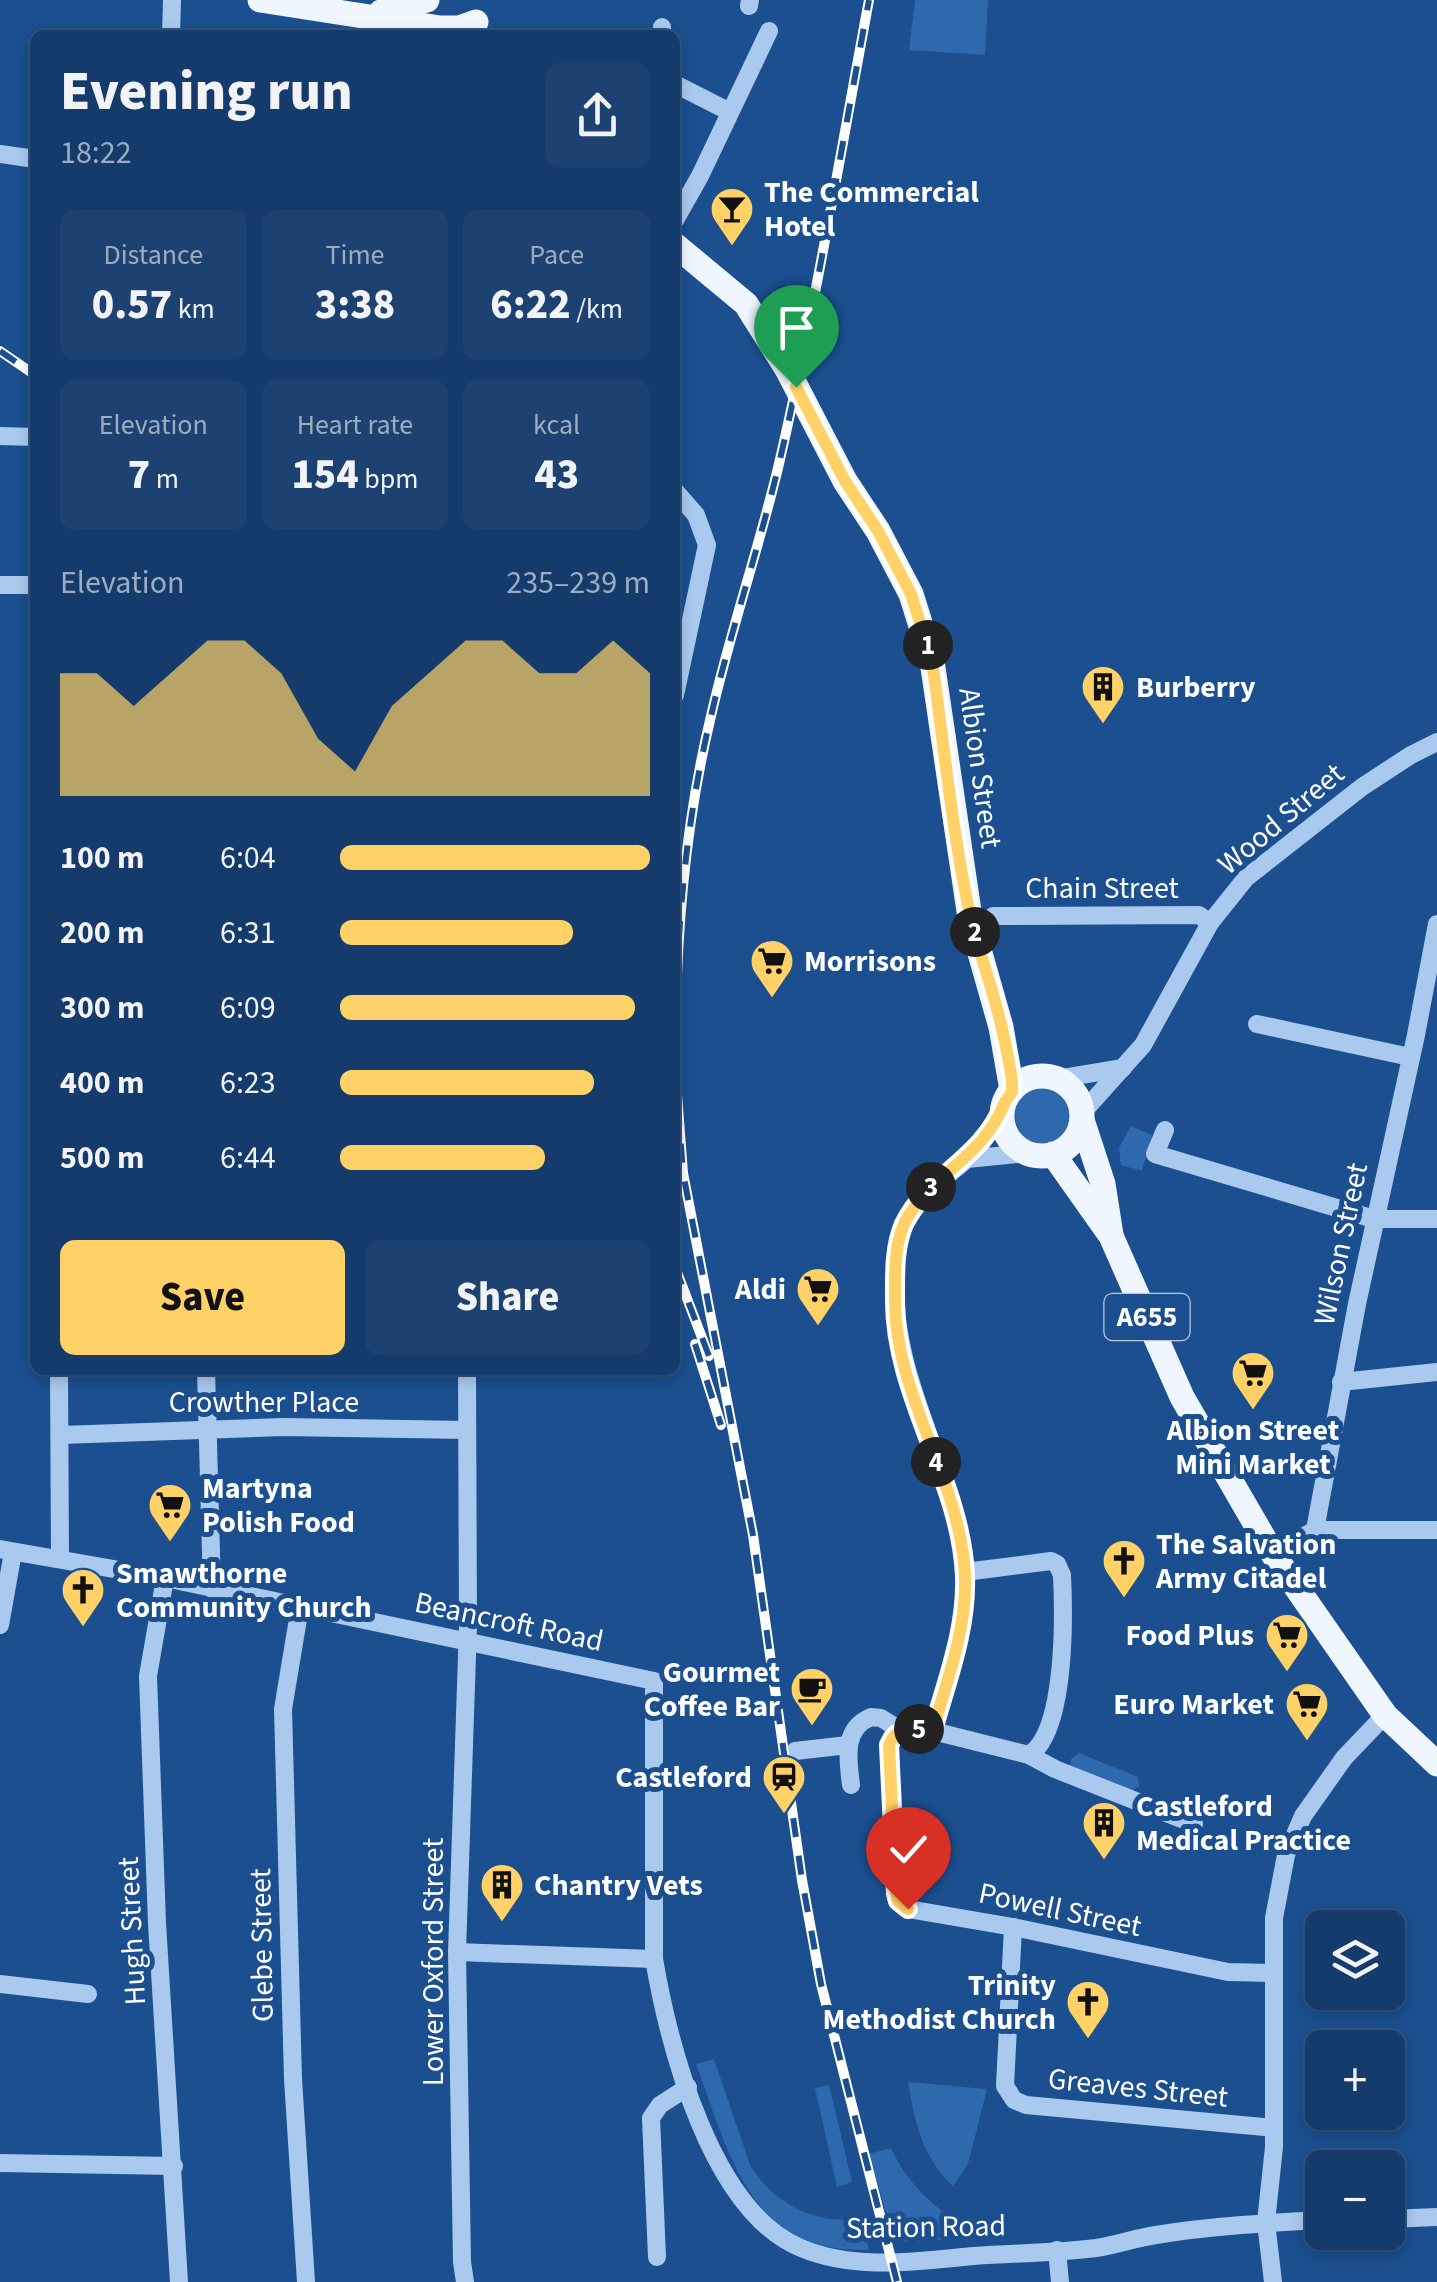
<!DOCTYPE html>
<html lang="en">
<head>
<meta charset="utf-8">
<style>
	:root { --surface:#143b6b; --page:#1d4271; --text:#f1f3f6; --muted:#9dadc1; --line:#33557e; --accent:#ffd166 }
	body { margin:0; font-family:"Source Sans 3",sans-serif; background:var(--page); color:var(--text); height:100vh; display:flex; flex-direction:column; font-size:38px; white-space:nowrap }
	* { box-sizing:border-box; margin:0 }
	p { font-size:32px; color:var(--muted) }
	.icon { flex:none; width:55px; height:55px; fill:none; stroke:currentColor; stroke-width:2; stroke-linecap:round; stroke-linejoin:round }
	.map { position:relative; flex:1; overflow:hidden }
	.details { position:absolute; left:30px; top:30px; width:650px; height:1345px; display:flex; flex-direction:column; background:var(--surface); border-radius:15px; box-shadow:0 5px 15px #0003,0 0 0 2px var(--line) }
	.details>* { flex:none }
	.tools { position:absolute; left:1305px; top:1910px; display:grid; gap:20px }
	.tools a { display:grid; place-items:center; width:100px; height:100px; border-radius:15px; background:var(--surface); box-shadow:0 5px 15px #0003,0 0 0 2px var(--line); font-size:50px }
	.pin { position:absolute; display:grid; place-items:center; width:85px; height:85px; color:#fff; margin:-102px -42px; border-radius:50% 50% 50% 0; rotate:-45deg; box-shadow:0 0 10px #0007 }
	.pin .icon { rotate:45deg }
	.km { position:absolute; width:50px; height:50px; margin:-25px; border-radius:50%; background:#222; color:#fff; font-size:28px; line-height:50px; text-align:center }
	.round { display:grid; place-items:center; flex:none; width:105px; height:105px; border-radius:15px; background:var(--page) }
	.overview { display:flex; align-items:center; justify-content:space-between; height:170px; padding:0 30px }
	h1 { font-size:55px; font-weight:800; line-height:75px }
	.figures { display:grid; grid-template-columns:repeat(3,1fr); gap:15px; height:170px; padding:10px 30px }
	.figures div { display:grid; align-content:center; border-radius:15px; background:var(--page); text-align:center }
	.figures b { font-size:42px; font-weight:800 }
	.figures small { font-size:28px; font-weight:400 }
	.figures p { font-size:28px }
	.chart { height:280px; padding:20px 30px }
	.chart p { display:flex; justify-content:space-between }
	.chart svg { width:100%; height:180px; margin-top:10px; fill:var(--accent); opacity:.7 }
	.button { display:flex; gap:20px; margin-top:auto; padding:20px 30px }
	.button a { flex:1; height:115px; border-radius:15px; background:var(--accent); color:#111; font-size:40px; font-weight:800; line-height:115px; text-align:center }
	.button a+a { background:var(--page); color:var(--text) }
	ul { padding:0 30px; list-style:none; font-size:32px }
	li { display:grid; grid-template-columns:160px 120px 1fr; align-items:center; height:75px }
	li i { height:25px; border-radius:12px; background:var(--accent) }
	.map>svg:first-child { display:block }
	.green { fill:#2e69ad }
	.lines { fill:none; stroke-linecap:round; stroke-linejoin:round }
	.minor { stroke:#a9c9ee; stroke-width:18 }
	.major { stroke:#f0f6ff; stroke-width:25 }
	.rail-casing { stroke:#fff; stroke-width:10 }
	.rail { stroke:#1b4f8f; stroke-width:6; stroke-dasharray:19; stroke-linecap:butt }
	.route-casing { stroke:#fff; stroke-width:20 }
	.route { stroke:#ffd166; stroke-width:12 }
	.labels { text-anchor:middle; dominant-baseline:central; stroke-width:10; stroke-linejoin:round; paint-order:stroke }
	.shield { fill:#1b4f8f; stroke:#bbcadd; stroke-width:2.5 }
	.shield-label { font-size:28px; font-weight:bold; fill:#fff }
	.poi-label { font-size:30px; font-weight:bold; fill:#fff; stroke:#1b4f8f; text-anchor:start }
	.street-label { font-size:30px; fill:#fff; stroke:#1b4f8f }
</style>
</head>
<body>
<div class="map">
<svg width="1437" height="2282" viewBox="0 0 1437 2282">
	<rect width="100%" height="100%" fill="#1b4f8f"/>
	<g class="green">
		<path d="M915,0h73l-3,55 -76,-5z"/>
		<circle cx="1045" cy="1115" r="30"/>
		<path d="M1131,1126l21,9 -10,36 -21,-6 -2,-17z"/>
		<path d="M1079,1753l59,24 1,10 -11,5 -58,-23 1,-10z"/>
		<path d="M714,2059l36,106c23,38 67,61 111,53l8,32c-119,4 -139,-94 -173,-186z"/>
		<path d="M908,2082l79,7 -19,75 -15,22c-31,-29 -38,-63 -45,-104z"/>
		<path d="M829,2085l23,97 -15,5 -22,-99z"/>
		<path d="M891,2148c15,32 38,57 70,75 11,6 26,7 36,15l-102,4 -26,-88z"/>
	</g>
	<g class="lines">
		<g class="minor">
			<path d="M749,6l1,-6"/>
			<path d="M171,35l1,-35"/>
			<path d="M662,35v-8"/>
			<path d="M675,84l55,28"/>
			<path d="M0,154l35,5"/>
			<path d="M675,220l25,-44 69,-145"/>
			<path d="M0,436l35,1"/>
			<path d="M675,491l21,24 11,30 -32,150"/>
			<path d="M0,585h35"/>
			<path d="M993,916l206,-1 11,8"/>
			<path d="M1257,1024l153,33"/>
			<path d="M1057,1079l66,-11"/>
			<path d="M1082,1113l61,-68 67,-122 36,-45 116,-91 49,-32 26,-13"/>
			<path d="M1165,1130l-10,24 219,65h63"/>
			<path d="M967,1159l60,-6"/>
			<path d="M59,1370l1,189"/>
			<path d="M206,1370l6,219"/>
			<path d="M1341,1382l96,-10"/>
			<path d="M62,1435l221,-8 184,3"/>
			<path d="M1315,1530h122"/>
			<path d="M0,1549l165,29 489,103v278c15,87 57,252 147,289 54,23 117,13 173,8 40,-3 82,-3 122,-8 20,-3 40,-10 60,-13 55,-9 111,-12 166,-15"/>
			<path d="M1273,1554l42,-24 42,-226 59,-269 21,-111"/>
			<path d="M965,1572l86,-11 6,3 5,11c2,41 4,157 -33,180"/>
			<path d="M165,1578l-17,98 9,247 22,359"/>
			<path d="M300,1607l-17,102 10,370 13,203"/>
			<path d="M0,1625l13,-73"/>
			<path d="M933,1731c15,-51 35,-104 32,-157 -7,-101 -74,-190 -70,-297 1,-18 1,-36 9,-52 14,-30 39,-45 63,-66 15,-14 25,-32 36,-50"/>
			<path d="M795,1751l53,-6"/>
			<path d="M851,1785c-3,-26 -9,-56 20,-68l10,1 19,12"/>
			<path d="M1194,1824l-139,-55 -26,-14 -96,-24 -29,-3 -11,7 -4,10 6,148 2,8 11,8 105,18 215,45 46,1"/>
			<path d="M1013,1927l-8,159 9,14 12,5 248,23"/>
			<path d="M457,1952l197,7"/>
			<path d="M0,1984l88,10"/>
			<path d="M0,2163l174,3"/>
			<path d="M1388,2219l49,-2"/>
			<path d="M1057,2250l3,32"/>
			<path d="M657,2257l-6,-139 9,-13 28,-18"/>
			<path d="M465,2282l-3,-20 -5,-310 11,-326 -1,-256"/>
			<path d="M1273,2282l-7,-60 8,-75v-229l12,-63 17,-39 41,-58 41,-43"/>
		</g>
		<g class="major">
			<path d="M260,0l180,28h19l17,-6"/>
			<path d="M381,12l46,-12"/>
			<path d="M675,245l71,59 41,65 58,112 33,50 33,63 21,67 38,257 31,109 11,63"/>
			<circle cx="1042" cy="1116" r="40"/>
			<path d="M1082,1120l21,64 8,51"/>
			<path d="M1053,1154l58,82 71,161 91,157 112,161 52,49"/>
		</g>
		<defs>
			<g id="rail">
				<path d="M0,351l35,24"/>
				<path d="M675,1054c1,-115 9,-226 36,-338 19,-83 47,-165 67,-248 36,-155 62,-312 91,-468"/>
				<path d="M675,1068l8,105 70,362 49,345 19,104 76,298"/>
				<path d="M675,1267l34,89"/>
				<path d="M695,1344l26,81"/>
			</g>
		</defs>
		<use href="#rail" class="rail-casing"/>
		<use href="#rail" class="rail"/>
	</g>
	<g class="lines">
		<defs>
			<path id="route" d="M796,387l49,94 33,50 33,63 21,67c12,84 20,170 38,254 7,32 19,62 27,94 4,14 17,70 15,82 -2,5 -6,8 -8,13 -22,56 -75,70 -100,120 -10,23 -9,50 -9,75 -1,96 66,181 70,277 2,53 -18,104 -32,154 -20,-1 -35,-6 -44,15l7,148 2,8 10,8"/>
		</defs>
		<use href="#route" class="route-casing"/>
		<use href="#route" class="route"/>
	</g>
	<defs>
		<symbol id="bar-pin" viewBox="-11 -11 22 30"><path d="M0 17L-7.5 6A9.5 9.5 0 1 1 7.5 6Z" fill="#ffd166" stroke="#1b4f8f"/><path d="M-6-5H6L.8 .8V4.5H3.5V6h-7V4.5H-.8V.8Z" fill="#111"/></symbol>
		<symbol id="building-pin" viewBox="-11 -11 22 30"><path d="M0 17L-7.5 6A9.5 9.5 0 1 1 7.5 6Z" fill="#ffd166" stroke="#1b4f8f"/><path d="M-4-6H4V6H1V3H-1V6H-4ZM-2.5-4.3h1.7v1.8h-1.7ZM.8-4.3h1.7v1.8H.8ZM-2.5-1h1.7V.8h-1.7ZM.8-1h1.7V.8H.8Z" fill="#111"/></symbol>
		<symbol id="supermarket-pin" viewBox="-11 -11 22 30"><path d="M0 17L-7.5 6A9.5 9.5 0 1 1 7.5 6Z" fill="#ffd166" stroke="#1b4f8f"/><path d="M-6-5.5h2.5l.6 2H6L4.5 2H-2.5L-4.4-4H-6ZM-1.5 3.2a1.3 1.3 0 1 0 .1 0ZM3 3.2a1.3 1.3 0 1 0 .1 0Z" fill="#111"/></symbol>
		<symbol id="church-pin" viewBox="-11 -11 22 30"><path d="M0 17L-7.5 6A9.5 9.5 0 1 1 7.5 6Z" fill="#ffd166" stroke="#1b4f8f"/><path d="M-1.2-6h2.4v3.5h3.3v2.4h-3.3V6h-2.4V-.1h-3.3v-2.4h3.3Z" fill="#111"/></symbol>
		<symbol id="cafe-pin" viewBox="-11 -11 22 30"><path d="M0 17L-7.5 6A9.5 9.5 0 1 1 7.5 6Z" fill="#ffd166" stroke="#1b4f8f"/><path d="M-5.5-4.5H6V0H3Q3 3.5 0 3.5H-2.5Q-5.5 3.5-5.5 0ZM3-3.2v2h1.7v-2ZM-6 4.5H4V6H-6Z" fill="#111"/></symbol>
		<symbol id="station-pin" viewBox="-11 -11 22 30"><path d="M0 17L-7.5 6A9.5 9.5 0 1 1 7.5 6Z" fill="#ffd166" stroke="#1b4f8f"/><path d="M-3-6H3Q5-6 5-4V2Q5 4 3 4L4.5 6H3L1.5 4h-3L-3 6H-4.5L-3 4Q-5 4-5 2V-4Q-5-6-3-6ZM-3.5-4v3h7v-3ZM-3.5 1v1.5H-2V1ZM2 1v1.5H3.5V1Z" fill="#111"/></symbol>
	</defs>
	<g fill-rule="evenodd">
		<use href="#bar-pin" x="707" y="184" width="50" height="68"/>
		<use href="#building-pin" x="1078" y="662" width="50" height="68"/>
		<use href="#supermarket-pin" x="747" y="936" width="50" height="68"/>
		<use href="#supermarket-pin" x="793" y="1264" width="50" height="68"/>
		<use href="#supermarket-pin" x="1228" y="1348" width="50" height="68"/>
		<use href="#supermarket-pin" x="145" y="1480" width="50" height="68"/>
		<use href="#church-pin" x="1099" y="1536" width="50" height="68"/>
		<use href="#church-pin" x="58" y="1565" width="50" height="68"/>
		<use href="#supermarket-pin" x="1262" y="1610" width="50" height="68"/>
		<use href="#cafe-pin" x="787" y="1664" width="50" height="68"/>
		<use href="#supermarket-pin" x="1282" y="1679" width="50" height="68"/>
		<use href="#station-pin" x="759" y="1752" width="50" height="68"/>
		<use href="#building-pin" x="1079" y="1798" width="50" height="68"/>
		<use href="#building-pin" x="477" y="1860" width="50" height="68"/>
		<use href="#church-pin" x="1063" y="1977" width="50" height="68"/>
	</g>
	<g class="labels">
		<rect class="shield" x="1104.5" y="1294" width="85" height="46" rx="8"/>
		<g class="shield-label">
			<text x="1147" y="1317">A655</text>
		</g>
		<g class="poi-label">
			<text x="764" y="192">The Commercial<tspan x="764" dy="34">Hotel</tspan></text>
			<text x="1136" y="687">Burberry</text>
			<text x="804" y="961">Morrisons</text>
			<text x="786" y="1289" text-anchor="end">Aldi</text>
			<text x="1253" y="1430" text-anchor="middle">Albion Street<tspan x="1253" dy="34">Mini Market</tspan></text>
			<text x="202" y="1488">Martyna<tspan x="202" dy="34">Polish Food</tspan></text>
			<text x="1156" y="1544">The Salvation<tspan x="1156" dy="34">Army Citadel</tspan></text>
			<text x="116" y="1573">Smawthorne<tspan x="116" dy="34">Community Church</tspan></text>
			<text x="1254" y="1635" text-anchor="end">Food Plus</text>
			<text x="780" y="1672" text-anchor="end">Gourmet<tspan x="780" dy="34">Coffee Bar</tspan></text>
			<text x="1274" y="1704" text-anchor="end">Euro Market</text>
			<text x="752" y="1777" text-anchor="end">Castleford</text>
			<text x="1136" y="1806">Castleford<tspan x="1136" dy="34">Medical Practice</tspan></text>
			<text x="534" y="1885">Chantry Vets</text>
			<text x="1056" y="1985" text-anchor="end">Trinity<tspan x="1056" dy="34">Methodist Church</tspan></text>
		</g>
		<g class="street-label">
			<text transform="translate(980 768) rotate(82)">Albion Street</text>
			<text transform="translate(1281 819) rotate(-40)">Wood Street</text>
			<text x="1102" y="888">Chain Street</text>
			<text transform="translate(1341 1244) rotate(-78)">Wilson Street</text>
			<text x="264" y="1402">Crowther Place</text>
			<text transform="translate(509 1622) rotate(12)">Beancroft Road</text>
			<text transform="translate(1060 1910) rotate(12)">Powell Street</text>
			<text transform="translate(132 1931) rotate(-93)">Hugh Street</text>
			<text transform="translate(262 1945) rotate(-91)">Glebe Street</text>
			<text transform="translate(433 1962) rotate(-90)">Lower Oxford Street</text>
			<text transform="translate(1138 2088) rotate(6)">Greaves Street</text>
			<text transform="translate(926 2227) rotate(-1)">Station Road</text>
		</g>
	</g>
</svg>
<div class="tools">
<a><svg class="icon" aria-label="layers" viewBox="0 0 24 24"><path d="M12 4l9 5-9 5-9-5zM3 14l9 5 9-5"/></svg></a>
<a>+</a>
<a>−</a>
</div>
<div class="pin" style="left:796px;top:387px;background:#1e9e55"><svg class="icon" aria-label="arrive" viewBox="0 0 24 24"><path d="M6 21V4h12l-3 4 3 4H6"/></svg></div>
<div class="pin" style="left:908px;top:1909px;background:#d93025"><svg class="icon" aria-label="check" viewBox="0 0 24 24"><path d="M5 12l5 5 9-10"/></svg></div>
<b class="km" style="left:928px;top:645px">1</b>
<b class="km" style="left:975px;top:932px">2</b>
<b class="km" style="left:931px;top:1187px">3</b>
<b class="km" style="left:936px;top:1462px">4</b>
<b class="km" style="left:919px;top:1729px">5</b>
<section class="details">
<div class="overview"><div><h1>Evening run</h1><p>18:22</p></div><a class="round"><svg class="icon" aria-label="share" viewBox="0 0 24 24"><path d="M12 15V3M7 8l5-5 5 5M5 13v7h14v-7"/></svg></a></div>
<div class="figures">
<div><p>Distance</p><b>0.57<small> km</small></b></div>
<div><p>Time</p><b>3:38</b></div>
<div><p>Pace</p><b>6:22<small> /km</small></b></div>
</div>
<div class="figures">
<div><p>Elevation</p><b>7<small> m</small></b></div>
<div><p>Heart rate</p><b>154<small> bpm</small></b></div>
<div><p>kcal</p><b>43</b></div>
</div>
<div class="chart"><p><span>Elevation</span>235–239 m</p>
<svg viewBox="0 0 160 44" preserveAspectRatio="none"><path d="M0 44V14L10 14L20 22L30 14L40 6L50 6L60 14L70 30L80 38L90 22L100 14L110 6L120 6L130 14L140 14L150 6L160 14V44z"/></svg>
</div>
<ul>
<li><b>100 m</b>6:04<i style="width:100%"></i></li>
<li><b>200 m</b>6:31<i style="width:75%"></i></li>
<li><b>300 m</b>6:09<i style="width:95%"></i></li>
<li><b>400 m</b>6:23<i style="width:82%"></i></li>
<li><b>500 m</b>6:44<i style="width:66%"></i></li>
</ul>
<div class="button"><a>Save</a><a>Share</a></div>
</section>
</div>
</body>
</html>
